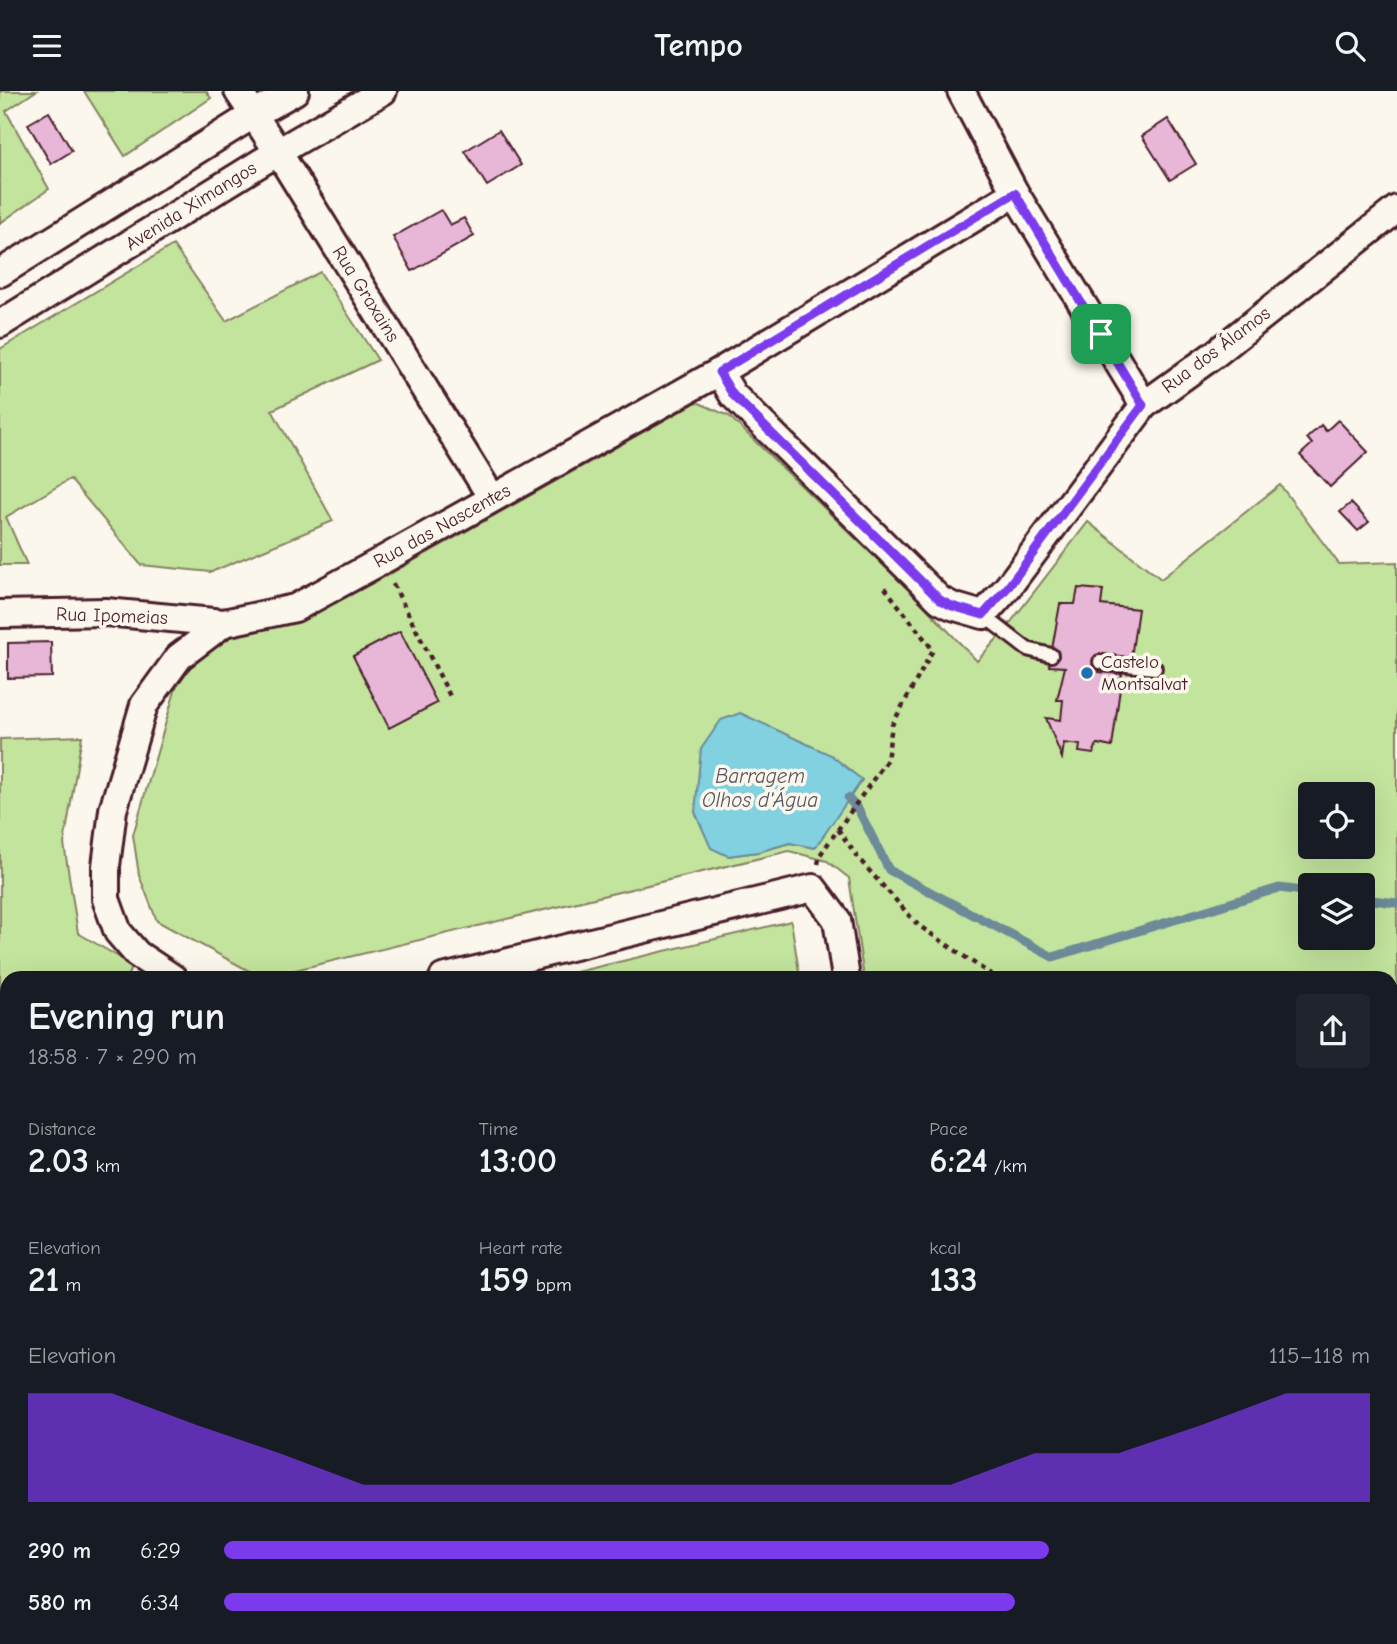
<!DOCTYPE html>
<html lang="en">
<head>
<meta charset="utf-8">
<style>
	:root { --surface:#171b24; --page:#20242c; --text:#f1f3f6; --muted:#9ea1a6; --accent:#7c3aed }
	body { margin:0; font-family:"Comic Neue",sans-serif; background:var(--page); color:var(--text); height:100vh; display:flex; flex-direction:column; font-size:26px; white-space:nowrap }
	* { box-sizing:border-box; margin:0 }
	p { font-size:23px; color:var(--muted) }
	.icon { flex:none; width:38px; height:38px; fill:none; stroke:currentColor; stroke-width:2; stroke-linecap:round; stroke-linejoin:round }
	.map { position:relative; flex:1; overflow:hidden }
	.side { position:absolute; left:0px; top:880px; width:1398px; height:674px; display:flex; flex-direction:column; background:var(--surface); border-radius:21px 21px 0 0; box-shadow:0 7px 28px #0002 }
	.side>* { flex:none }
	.controls { position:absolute; left:1298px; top:691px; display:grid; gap:14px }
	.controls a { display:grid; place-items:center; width:77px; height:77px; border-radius:7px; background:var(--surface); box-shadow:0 7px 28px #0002; font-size:35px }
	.pin { position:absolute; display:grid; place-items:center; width:60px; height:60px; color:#fff; margin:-30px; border-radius:14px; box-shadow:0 4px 10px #0006 }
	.round { display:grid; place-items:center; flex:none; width:74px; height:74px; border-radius:7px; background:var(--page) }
	.head { display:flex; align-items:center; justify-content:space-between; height:119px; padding:0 28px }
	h1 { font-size:38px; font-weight:700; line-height:52px }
	.figures { display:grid; grid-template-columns:repeat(3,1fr); gap:10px; height:119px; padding:7px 28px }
	.figures div { display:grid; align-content:center }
	.figures b { font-size:35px; font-weight:700 }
	.figures small { font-size:19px; font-weight:400 }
	.figures p { font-size:19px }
	.chart { height:196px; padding:14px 28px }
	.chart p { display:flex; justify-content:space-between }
	.chart svg { width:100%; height:126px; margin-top:7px; fill:var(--accent); opacity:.7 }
	ul { padding:0 28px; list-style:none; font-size:23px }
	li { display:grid; grid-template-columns:112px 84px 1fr; align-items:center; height:52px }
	li i { height:18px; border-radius:9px; background:var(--accent) }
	header { display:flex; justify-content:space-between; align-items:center; height:91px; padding:0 28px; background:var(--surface); font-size:32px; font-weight:700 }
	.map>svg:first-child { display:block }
	.green { fill:#c3e49d; stroke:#868264; stroke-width:2; fill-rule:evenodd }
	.water { fill:#82d1e0; stroke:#6c8a98; stroke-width:2 }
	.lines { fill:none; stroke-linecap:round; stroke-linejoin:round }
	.stream { stroke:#6c8a98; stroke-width:9 }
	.building { fill:#e8b7d8; stroke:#4a1f2b; stroke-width:2 }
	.lane-casing { stroke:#4a1f2b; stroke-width:18 }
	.street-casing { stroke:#4a1f2b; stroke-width:32 }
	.path { stroke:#4a1f2b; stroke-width:4.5; stroke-dasharray:5 5; stroke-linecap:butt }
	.lane { stroke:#fbf7ec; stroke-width:12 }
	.street { stroke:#fbf7ec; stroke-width:26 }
	.route-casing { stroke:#fff; stroke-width:14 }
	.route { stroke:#7c3aed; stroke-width:9 }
	.poi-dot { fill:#1f6fb2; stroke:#fbf7ec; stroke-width:2.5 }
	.labels { text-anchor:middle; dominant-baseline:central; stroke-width:7; stroke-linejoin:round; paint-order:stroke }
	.street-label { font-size:19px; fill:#4a1f2b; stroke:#fbf7ec }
	.poi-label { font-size:19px; fill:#4a1f2b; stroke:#fbf7ec; text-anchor:start }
	.water-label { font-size:21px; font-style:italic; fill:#5b5461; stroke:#fbf7ec }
</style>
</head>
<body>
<header><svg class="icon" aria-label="menu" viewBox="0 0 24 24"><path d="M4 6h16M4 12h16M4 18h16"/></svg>Tempo<svg class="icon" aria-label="search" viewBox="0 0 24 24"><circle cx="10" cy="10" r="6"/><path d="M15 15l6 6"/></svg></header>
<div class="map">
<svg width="1397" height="1553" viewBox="0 0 1397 1553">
	<rect width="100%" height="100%" fill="#fbf7ec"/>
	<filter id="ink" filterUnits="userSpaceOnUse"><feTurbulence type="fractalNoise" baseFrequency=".0143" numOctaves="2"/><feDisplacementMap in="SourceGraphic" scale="14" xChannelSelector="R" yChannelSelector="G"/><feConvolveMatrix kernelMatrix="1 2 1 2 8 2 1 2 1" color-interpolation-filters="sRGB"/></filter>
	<g filter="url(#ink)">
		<g class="green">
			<path d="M0,0h36l-30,20 43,78 -49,34z"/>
			<path d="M84,0h122l5,7 -86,58z"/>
			<path d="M173,154l53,76 94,-49 58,88 -106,50 61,111 -122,51 -70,-7 -71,-86 -64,38 21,48h-27v-216z"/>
			<path d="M697,311l32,14 181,175 67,70 27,-30 84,-109 73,57 119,-94 59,79 58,-2v1082h-496l6,-4 44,-2h440v-660h-527l-15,-100 -22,-17 -38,-10 -527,127 -105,-57 -18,-46 -6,-40 46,-158 49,-42 71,-13 89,-47zM862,689l-48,68 -24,-5 -32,9 -30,4zM1311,704h52v52h-52zM1311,794h52v53h-52z"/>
			<path d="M82,645l-18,108 14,89 56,33 -9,12h-118v271l-7,-9v-501z"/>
			<path d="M791,830l9,57h-249z"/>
			<path d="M7,1375v79l-7,5v-79z"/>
			<path d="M446,1547h281l-8,6h-281z"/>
		</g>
		<path class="water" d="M740,622l91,42 31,25 -47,68 -25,-5 -32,9 -30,4 -17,-8 -16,-36 6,-63 20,-29z"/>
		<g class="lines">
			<g class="stream">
				<path d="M848,707l11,13 30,59 164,87 226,-69 32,4"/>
				<path d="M1363,808l34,4"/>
			</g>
		</g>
		<g class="building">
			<path d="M49,21l23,39 -21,13 -23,-40z"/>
			<path d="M1168,28l28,45 -26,16 -28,-44z"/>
			<path d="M499,39l22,35 -34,21 -22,-35z"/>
			<path d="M441,119l9,15 14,-7 10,18 -62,35 -19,-34z"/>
			<path d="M1338,329l30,32 -38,35 -30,-32 12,-11 -5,-6 14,-13 5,6z"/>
			<path d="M1351,412l18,19 -11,9 -18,-19z"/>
			<path d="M1078,497l25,2 -2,15 37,4 -7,49 -30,-4 -2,18 23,2 -10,73 -15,-3 -4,10 -14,-2 1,-7 -16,-2 -2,15 -16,-40 15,2 2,-20h-6l8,-33 -16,-1 11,-62h15z"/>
			<path d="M400,540l37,72 -48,25 -36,-72z"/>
			<path d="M51,551l1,35 -44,1v-35z"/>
		</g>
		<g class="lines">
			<defs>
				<g id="lane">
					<path d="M983,524l44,34 24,6"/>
					<path d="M1100,571l55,6"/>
				</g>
				<g id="street">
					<path d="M238,0l40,61 214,346"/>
					<path d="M961,0l54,102 129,212"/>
					<path d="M0,182l253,-158 42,-24"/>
					<path d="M0,233l278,-172 105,-61"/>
					<path d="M719,281l14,23 207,205 12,6 31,9 25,-28 136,-182 71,-51 182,-145"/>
					<path d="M0,523l106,-2 118,11"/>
					<path d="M173,887l-36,-24 -19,-22 -12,-33v-33l7,-56 31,-105 35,-48 45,-34 71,-15 86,-47 338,-189 296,-179"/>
					<path d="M443,887l370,-90 24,32 9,58"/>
					<path d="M0,1215l7,9"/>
					<path d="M279,1547l7,6"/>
					<path d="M156,1553l7,-6"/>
					<path d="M835,1553l9,-6"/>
				</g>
			</defs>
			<use href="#lane" class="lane-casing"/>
			<use href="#street" class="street-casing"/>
			<g class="path">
				<path d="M393,493l57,112"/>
				<path d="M838,738l20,29 60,67 78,53"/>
				<path d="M818,773l2,-9 67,-95 5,-35 41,-75 -51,-66"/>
				<path d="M1391,1150l6,4"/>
			</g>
			<use href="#lane" class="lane"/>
			<use href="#street" class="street"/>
		</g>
	</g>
	<g class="lines" filter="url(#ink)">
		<defs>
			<path id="route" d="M1015,102l128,212 -135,182 -25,28 -31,-9 -12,-6 -207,-205 -14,-23z"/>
		</defs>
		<use href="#route" class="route-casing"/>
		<use href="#route" class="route"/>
	</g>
	<circle class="poi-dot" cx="1087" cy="582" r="7"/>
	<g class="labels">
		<g class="street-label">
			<text transform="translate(191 115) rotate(-32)">Avenida Ximangos</text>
			<text transform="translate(366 203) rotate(58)">Rua Graxains</text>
			<text transform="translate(1216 259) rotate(-37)">Rua dos Álamos</text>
			<text transform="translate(442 435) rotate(-29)">Rua das Nascentes</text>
			<text transform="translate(112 525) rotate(2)">Rua Ipomeias</text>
		</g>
		<g class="poi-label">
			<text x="1101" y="571">Castelo<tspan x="1101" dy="22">Montsalvat</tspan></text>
		</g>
		<g class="water-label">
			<text x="760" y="685">Barragem<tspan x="760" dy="24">Olhos d'Água</tspan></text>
		</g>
	</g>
</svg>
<div class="controls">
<a><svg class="icon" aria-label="locate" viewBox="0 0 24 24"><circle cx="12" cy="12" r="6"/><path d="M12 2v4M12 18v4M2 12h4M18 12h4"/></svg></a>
<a><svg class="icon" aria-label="layers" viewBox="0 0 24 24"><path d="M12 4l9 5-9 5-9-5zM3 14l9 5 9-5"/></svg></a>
</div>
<div class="pin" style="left:1101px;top:243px;background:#1e9e55"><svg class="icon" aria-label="arrive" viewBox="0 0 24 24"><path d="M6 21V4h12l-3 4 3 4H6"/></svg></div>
<section class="side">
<div class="head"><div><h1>Evening run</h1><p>18:58 · 7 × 290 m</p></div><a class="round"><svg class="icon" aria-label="share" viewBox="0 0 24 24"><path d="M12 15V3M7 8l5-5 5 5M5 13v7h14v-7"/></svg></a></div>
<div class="figures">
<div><p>Distance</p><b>2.03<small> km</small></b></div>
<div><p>Time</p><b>13:00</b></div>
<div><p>Pace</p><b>6:24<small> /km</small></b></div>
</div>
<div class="figures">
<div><p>Elevation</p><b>21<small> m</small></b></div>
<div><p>Heart rate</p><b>159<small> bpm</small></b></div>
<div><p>kcal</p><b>133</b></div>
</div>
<div class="chart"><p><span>Elevation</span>115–118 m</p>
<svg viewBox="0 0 160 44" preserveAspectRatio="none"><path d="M0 44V6L10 6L20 17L30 27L40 38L50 38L60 38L70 38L80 38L90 38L100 38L110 38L120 27L130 27L140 17L150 6L160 6V44z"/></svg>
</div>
<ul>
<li><b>290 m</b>6:29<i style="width:72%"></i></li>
<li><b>580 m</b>6:34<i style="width:69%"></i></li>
</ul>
</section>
</div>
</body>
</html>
